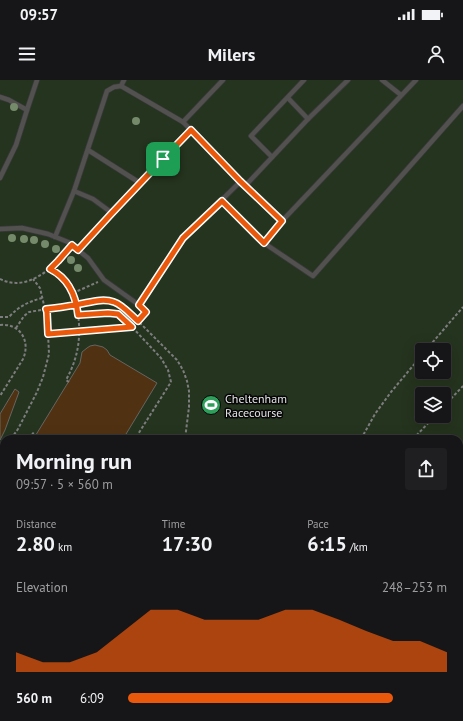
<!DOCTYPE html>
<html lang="en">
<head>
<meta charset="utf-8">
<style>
	:root { --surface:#161517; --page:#1f1e20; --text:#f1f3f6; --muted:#9e9fa1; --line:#353436; --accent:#ea580c }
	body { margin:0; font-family:"PT Sans",sans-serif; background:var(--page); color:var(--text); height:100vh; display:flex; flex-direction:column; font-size:15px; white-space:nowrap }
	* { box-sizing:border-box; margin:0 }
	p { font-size:13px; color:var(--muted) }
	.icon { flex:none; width:22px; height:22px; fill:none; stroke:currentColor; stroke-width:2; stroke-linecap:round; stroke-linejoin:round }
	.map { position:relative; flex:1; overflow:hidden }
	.side { position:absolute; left:0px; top:355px; width:463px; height:286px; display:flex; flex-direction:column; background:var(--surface); border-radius:12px 12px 0 0; box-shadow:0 4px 16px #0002,0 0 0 1px var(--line) }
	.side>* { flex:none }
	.controls { position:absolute; left:415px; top:263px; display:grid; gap:8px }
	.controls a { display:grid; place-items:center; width:36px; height:36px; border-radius:4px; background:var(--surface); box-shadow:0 4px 16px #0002,0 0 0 1px var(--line); font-size:20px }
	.pin { position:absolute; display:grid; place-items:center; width:34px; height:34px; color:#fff; margin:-17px; border-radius:8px; box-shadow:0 2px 6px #0006 }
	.round { display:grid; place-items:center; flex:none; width:42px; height:42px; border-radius:4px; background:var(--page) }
	.head { display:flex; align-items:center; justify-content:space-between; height:68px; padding:0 16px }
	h1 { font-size:22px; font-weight:800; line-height:30px }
	.figures { display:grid; grid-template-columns:repeat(3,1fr); gap:6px; height:68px; padding:4px 16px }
	.figures div { display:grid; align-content:center }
	.figures b { font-size:20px; font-weight:800 }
	.figures small { font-size:11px; font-weight:400 }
	.figures p { font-size:11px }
	.chart { height:112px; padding:8px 16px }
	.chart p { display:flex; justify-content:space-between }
	.chart svg { width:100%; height:72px; margin-top:4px; fill:var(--accent); opacity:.7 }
	ul { padding:0 16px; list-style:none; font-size:13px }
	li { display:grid; grid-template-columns:64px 48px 1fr; align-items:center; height:30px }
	li i { height:10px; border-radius:5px; background:var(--accent) }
	.status { display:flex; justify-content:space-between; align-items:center; height:28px; padding:0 20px; background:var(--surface); direction:ltr }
	.status svg { height:11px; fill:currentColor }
	header { display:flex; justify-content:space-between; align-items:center; height:52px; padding:0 16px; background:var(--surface); font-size:18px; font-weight:800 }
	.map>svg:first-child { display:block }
	.green { fill:#25341e; fill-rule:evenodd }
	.building { fill:#503213; stroke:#676461 }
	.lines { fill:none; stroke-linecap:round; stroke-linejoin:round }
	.service-casing { stroke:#39383b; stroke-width:6 }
	.path { stroke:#7d7c7f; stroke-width:2; stroke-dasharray:3 2; stroke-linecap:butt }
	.service { stroke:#525150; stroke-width:4.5 }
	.path-bridge { stroke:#7d7c7f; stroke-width:2; stroke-dasharray:3 2; stroke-linecap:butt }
	.tree { fill:#748a6a }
	.route-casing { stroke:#fff; stroke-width:8 }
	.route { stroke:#ea580c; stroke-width:5 }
	.labels { text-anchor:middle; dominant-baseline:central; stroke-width:3; stroke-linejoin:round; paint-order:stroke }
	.poi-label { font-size:12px; fill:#e3e2e5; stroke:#070708; text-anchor:start }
</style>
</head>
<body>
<div class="status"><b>09:57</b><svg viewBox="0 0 49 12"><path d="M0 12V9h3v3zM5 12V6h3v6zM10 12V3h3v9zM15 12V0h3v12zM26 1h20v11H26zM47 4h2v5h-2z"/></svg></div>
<header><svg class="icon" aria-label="menu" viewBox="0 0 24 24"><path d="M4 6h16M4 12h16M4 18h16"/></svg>Milers<svg class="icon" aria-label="person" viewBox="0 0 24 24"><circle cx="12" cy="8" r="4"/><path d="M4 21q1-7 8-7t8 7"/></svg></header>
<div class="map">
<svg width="463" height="641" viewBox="0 0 463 641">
	<rect width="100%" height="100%" fill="#1d1c1f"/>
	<path class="green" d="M0,0h463v641h-463zM422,270h22v22h-22zM422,314h22v22h-22zM4,359h455v278h-455z"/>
	<g class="building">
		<path d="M95,265l8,2 4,3 3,5 47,28 -34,56h-88l-1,-1 46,-75 2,-11 5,-4 3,-2z"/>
		<path d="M15,309l4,3 -14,38 -5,10v-26z"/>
		<path d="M4,427v97l-4,7v-97z"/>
	</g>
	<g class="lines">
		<defs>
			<g id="service">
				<path d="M124,0l-3,6 -7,1 -7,4 -33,100 19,8 19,14 79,-83"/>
				<path d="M382,0l19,15"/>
				<path d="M121,6l62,36 58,59 41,40"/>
				<path d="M0,17l9,3 18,10 10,-30"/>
				<path d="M308,39l40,-39"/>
				<path d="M183,42l40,-42"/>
				<path d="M88,70l52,33"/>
				<path d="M272,77l-21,-21 53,-56"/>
				<path d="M0,98l16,-33 11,-35"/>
				<path d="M245,106l63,-67 -20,-21"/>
				<path d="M222,121l42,42 49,33 150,-170"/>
				<path d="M0,149l22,-1 26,6 20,8 20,16 16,22 35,25 44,-67 58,-57"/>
				<path d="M55,157l19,-46"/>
				<path d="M264,163l18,-22 134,-141"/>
				<path d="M78,171l34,-38"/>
			</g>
		</defs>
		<use href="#service" class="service-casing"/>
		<g class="path">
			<path d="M50,189c12,6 20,16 25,29"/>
			<path d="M0,199c26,13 51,-9 67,-28"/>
			<path d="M73,213l25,-11"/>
			<path d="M78,235l30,-2 10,1 14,13 29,31 7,12 3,12 -36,57"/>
			<path d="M0,237h9c10,-11 19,-15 33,-19"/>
			<path d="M0,245c20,-2 31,16 23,34l-23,37"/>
			<path d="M16,248l8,-12 5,-4 75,-12 10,2 6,3 18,16 39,39 6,10 4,11 2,10v16l-4,32"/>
			<path d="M48,253l84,-6 14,-15 -2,-2"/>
			<path d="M426,270l37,-43"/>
			<path d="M444,326l19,-20"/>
			<path d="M11,359l7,-10 19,-37 6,-15 6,-23 -2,-42 -3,-7 -4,-17 -7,-9"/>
			<path d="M29,359l5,-7"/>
			<path d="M361,359l14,-25 16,-22 31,-37"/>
			<path d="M413,359l22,-23"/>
			<path d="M0,369l4,-3"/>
			<path d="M0,388l4,-2"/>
			<path d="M0,402h4"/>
			<path d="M0,601l4,-3"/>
			<path d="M294,637l2,4"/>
		</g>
		<use href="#service" class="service"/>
		<path class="path-bridge" d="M69,302l-3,-2c15,-27 16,-52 9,-82"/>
	</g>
	<g class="tree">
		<circle cx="14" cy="27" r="4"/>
		<circle cx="136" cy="41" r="4"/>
		<circle cx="12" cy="158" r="4"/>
		<circle cx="24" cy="159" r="4"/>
		<circle cx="34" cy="160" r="4"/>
		<circle cx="45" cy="164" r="4"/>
		<circle cx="56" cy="169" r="4"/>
		<circle cx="71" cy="180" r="4"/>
		<circle cx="78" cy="188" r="4"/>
	</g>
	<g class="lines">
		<defs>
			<path id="route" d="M163,79l-51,54 -34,37 -6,-5 -14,16 -8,8c18,9 26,27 28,46l30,-2 10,1 14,13 -84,7 -1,-22 -1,-3c11,-1 23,-3 34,-5 11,-2 23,-6 34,-2 9,3 17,13 24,19l8,-9 -7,-7 44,-67 39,-37 42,42 18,-22 -42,-40 -49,-51 -28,29"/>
		</defs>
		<use href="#route" class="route-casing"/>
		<use href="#route" class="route"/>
	</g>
	<defs>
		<symbol id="stadium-disc" viewBox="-11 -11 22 22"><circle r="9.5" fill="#2e9e5b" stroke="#070708"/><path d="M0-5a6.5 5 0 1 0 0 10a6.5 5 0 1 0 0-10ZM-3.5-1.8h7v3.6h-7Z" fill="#fff"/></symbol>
	</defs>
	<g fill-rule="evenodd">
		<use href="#stadium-disc" x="200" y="314" width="22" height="22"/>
	</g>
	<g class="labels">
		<g class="poi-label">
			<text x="225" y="318">Cheltenham<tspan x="225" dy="14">Racecourse</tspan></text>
		</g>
	</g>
</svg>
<div class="controls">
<a><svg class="icon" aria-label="locate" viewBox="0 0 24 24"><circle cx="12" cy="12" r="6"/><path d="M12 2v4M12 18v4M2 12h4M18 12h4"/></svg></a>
<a><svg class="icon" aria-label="layers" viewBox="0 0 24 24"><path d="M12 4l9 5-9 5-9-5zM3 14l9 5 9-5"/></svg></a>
</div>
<div class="pin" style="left:163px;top:79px;background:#1e9e55"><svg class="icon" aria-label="arrive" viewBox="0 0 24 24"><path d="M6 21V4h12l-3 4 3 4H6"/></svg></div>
<section class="side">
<div class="head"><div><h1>Morning run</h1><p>09:57 · 5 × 560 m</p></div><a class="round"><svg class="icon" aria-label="share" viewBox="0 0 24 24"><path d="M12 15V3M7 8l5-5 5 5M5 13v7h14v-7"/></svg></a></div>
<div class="figures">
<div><p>Distance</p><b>2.80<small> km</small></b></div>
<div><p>Time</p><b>17:30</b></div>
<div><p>Pace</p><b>6:15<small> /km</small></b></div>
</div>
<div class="chart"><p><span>Elevation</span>248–253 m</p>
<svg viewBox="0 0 160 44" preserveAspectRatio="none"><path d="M0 44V32L10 38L20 38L30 32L40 19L50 6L60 6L70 12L80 12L90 12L100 6L110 6L120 12L130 19L140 25L150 25L160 32V44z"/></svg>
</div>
<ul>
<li><b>560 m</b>6:09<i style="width:83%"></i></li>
</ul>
</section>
</div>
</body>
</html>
